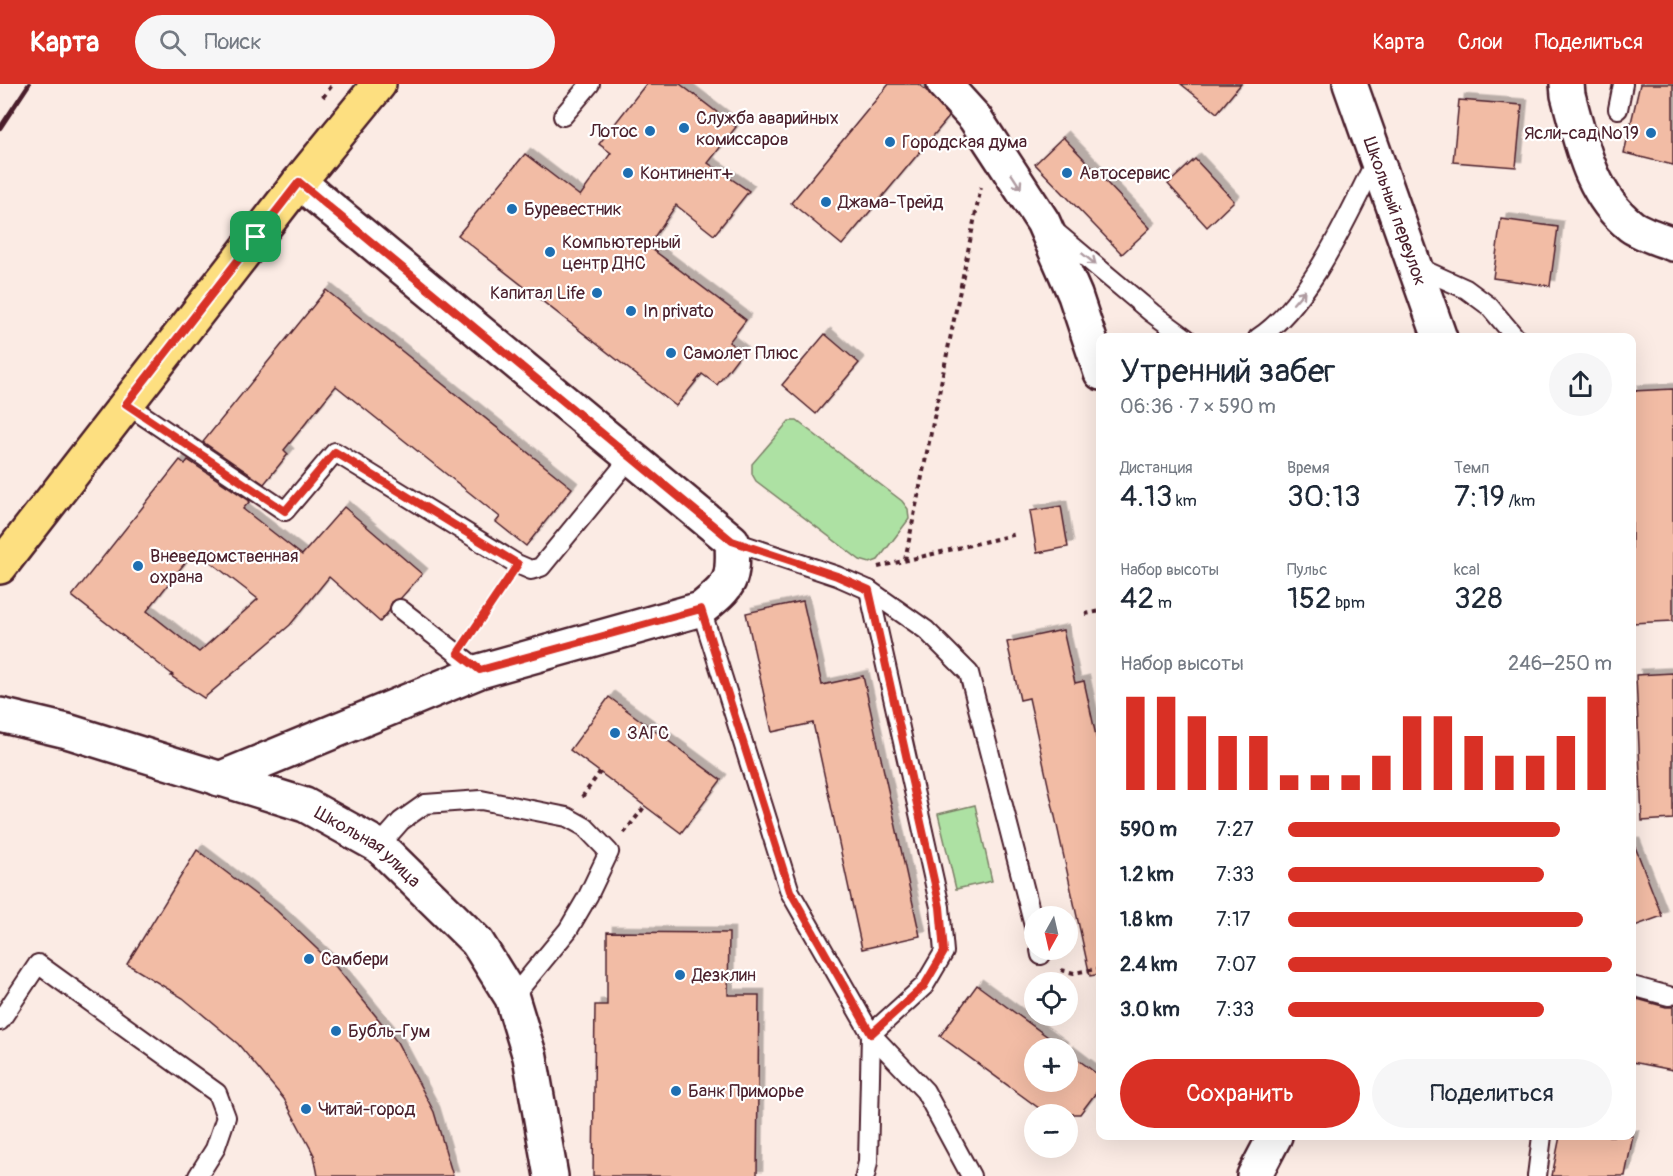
<!DOCTYPE html>
<html lang="ru">
<head>
<meta charset="utf-8">
<style>
	:root { --surface:#fff; --page:#f6f6f7; --text:#1f2937; --muted:#747a83; --accent:#d93025 }
	body { margin:0; font-family:Pangolin,sans-serif; background:var(--page); color:var(--text); height:100vh; display:flex; flex-direction:column; font-size:22px; white-space:nowrap }
	* { box-sizing:border-box; margin:0 }
	p { font-size:20px; color:var(--muted) }
	.icon { flex:none; width:33px; height:33px; fill:none; stroke:currentColor; stroke-width:2; stroke-linecap:round; stroke-linejoin:round }
	.map { position:relative; flex:1; overflow:hidden }
	.side { position:absolute; left:1096px; top:249px; width:540px; height:807px; display:flex; flex-direction:column; background:var(--surface); border-radius:12px; box-shadow:0 6px 24px #0002 }
	.side>* { flex:none }
	.needle { width:39px; rotate:188deg }
	.buttons { position:absolute; left:1024px; top:822px; display:grid; gap:12px }
	.buttons a { display:grid; place-items:center; width:54px; height:54px; border-radius:50%; background:var(--surface); box-shadow:0 6px 24px #0002; font-size:30px }
	.pin { position:absolute; display:grid; place-items:center; width:51px; height:51px; color:#fff; margin:-26px; border-radius:12px; box-shadow:0 3px 9px #0006 }
	.round { display:grid; place-items:center; flex:none; width:63px; height:63px; border-radius:32px; background:var(--page) }
	.head { display:flex; align-items:center; justify-content:space-between; height:102px; padding:0 24px }
	h1 { font-size:33px; font-weight:600; line-height:45px }
	.figures { display:grid; grid-template-columns:repeat(3,1fr); gap:9px; height:102px; padding:6px 24px }
	.figures div { display:grid; align-content:center }
	.figures b { font-size:30px; font-weight:600 }
	.figures small { font-size:16px; font-weight:400 }
	.figures p { font-size:16px }
	.chart { height:168px; padding:12px 24px }
	.chart p { display:flex; justify-content:space-between }
	.chart svg { width:100%; height:108px; margin-top:6px; stroke:var(--accent); stroke-width:6 }
	.cta { display:flex; gap:12px; margin-top:auto; padding:12px 24px }
	.cta a { flex:1; height:69px; border-radius:36px; background:var(--accent); color:#fff; font-size:24px; font-weight:600; line-height:69px; text-align:center }
	.cta a+a { background:var(--page); color:var(--text) }
	ul { padding:0 24px; list-style:none; font-size:20px }
	li { display:grid; grid-template-columns:96px 72px 1fr; align-items:center; height:45px }
	li i { height:15px; border-radius:8px; background:var(--accent) }
	header { display:flex; align-items:center; gap:36px; box-sizing:border-box; height:84px; padding:0 30px; background:var(--accent); color:#fff }
	header strong { font-size:28px }
	nav { display:flex; gap:33px; margin-inline-start:auto; font-size:21px }
	.search { width:420px; height:54px; background:var(--page); display:flex; align-items:center; gap:15px; box-sizing:border-box; padding:0 21px; border-radius:33px; color:var(--muted); font-size:22px }
	.map>svg:first-child { display:block }
	.green { fill:#ade1a3; stroke:#7c8067; stroke-width:1.5 }
	.building { fill:#f2bca5; stroke:#4a1f2b; stroke-width:1.5; fill-rule:evenodd; filter:url(#shadow) }
	.lines { fill:none; stroke-linecap:round; stroke-linejoin:round }
	.lane-casing { stroke:#4a1f2b; stroke-width:22 }
	.street-casing { stroke:#4a1f2b; stroke-width:38 }
	.primary-casing { stroke:#4a1f2b; stroke-width:38 }
	.path { stroke:#4a1f2b; stroke-width:4; stroke-dasharray:4.5 4.5; stroke-linecap:butt }
	.lane { stroke:#fff; stroke-width:18 }
	.street { stroke:#fff; stroke-width:33 }
	.primary { stroke:#fddf80; stroke-width:33 }
	.rail { stroke:#4a1f2b; stroke-width:4.5 }
	.oneway { stroke:#ae9aa0 }
	.route-casing { stroke:#fff; stroke-width:12 }
	.route { stroke:#d93025; stroke-width:8 }
	.poi-dot { fill:#1f6fb2; stroke:#fff; stroke-width:2 }
	.labels { text-anchor:middle; dominant-baseline:central; stroke-width:4.5; stroke-linejoin:round; paint-order:stroke }
	.poi-label { font-size:18px; fill:#4a1f2b; stroke:#fff; text-anchor:start }
	.street-label { font-size:18px; fill:#4a1f2b; stroke:#fff }
</style>
</head>
<body>
<header>
<strong>Карта</strong>
<div class="search"><svg class="icon" aria-label="search" viewBox="0 0 24 24"><circle cx="10" cy="10" r="6"/><path d="M15 15l6 6"/></svg>Поиск</div>
<nav><a>Карта</a><a>Слои</a><a>Поделиться</a></nav>
</header>
<div class="map">
<svg width="1673" height="1092" viewBox="0 0 1673 1092">
	<defs>
		<filter id="shadow"><feDropShadow dx="5.5" dy="-5.5" stdDeviation="0" flood-color="#0004"/></filter>
	</defs>
	<rect width="100%" height="100%" fill="#fbebe4"/>
	<filter id="ink" filterUnits="userSpaceOnUse"><feTurbulence type="fractalNoise" baseFrequency=".0167" numOctaves="2"/><feDisplacementMap in="SourceGraphic" scale="12" xChannelSelector="R" yChannelSelector="G"/><feConvolveMatrix kernelMatrix="1 2 1 2 8 2 1 2 1" color-interpolation-filters="sRGB"/></filter>
	<g filter="url(#ink)">
		<g class="green">
			<path d="M789,337h8l105,80 6,8 1,10 -31,41 -8,3 -10,-3 -104,-79 -4,-7v-10z"/>
			<path d="M975,721l17,76 -36,8 -18,-75z"/>
		</g>
		<g class="building">
			<path d="M646,0h34l56,43 -28,36 41,28 -35,44 -38,-30 -28,41 98,74 -17,22 13,10 -25,33 -15,-11 -26,32 -218,-171 67,-81 55,42 31,-43 -12,-9z"/>
			<path d="M889,0h29l10,8 21,25 -107,128 -51,-42z"/>
			<path d="M1181,0h60l-24,29z"/>
			<path d="M1640,0h33v81l-49,-12z"/>
			<path d="M1459,16l63,5 -6,62 -63,-5z"/>
			<path d="M1063,53l87,91 -28,26 -87,-90z"/>
			<path d="M1195,75l39,42 -27,26 -39,-43z"/>
			<path d="M1501,135l57,8 -8,59 -57,-8z"/>
			<path d="M326,206l246,198 -46,58 -30,-24 4,-5 -164,-131 -52,64 4,4 -24,30 -61,-42z"/>
			<path d="M825,250l34,29 -43,51 -34,-29z"/>
			<path d="M1673,305v232l-41,2v-232z"/>
			<path d="M180,376l5,4 3,-4 62,41 -7,8 59,46 42,-48 78,67 -21,24 -9,4 -3,9 -9,11 -51,-45 -39,48 -86,73 -33,-22 2,-1 -101,-79zM195,466l63,49 -59,53 -52,-41z"/>
			<path d="M1061,422l7,41 -31,6 -7,-42z"/>
			<path d="M803,517l19,84 41,-9 57,260 -58,13 -49,-226 -41,9 -26,-119z"/>
			<path d="M1063,546l12,53 9,-2 17,78v215l-11,2 -61,-278 -9,2 -13,-58z"/>
			<path d="M1673,589v146l-31,2 -6,-146z"/>
			<path d="M609,613l112,83 -40,53 -111,-83z"/>
			<path d="M1632,760h2l28,72 -30,11z"/>
			<path d="M197,766l79,60 60,57 61,75 37,70 19,64h-135l-4,-21 -30,-56 -46,-55 -55,-46 -56,-34z"/>
			<path d="M607,848l122,1 -1,62h31l-2,181h-164l2,-171h12z"/>
			<path d="M977,901l86,63h-28v34h33v-30l33,25v9l-21,28h-33l-107,-78z"/>
			<path d="M1637,915l29,8h7v63l-41,-8v-41z"/>
			<path d="M1560,1052h73l-8,40h-73z"/>
		</g>
		<g class="lines">
			<defs>
				<g id="lane">
					<path d="M1618,25l5,-25"/>
					<path d="M563,32l27,-32"/>
					<path d="M1052,145l100,84 34,25"/>
					<path d="M1415,182l51,23 23,17 27,32"/>
					<path d="M1258,254c52,-34 90,-123 118,-178"/>
					<path d="M126,320l159,107 50,-59 182,112 14,6 10,-3 90,-110"/>
					<path d="M732,457l105,35 32,14 57,40 43,43 66,257"/>
					<path d="M400,525l80,62"/>
					<path d="M701,525l89,283 81,142 54,57 46,85"/>
					<path d="M379,762l22,-25 24,-17 56,-4 86,17 18,10 24,25 -21,44 -20,34 -56,68"/>
					<path d="M1040,866l1,5"/>
					<path d="M1632,902l37,10"/>
					<path d="M0,937l38,-57 179,129 9,24 -11,32 -17,27"/>
					<path d="M865,1092l3,-14 3,-128 53,-48 20,-34 -4,-45 -71,-317"/>
					<path d="M1537,1092l5,-40"/>
				</g>
				<g id="street">
					<path d="M944,0l31,34 68,104 32,73 26,78"/>
					<path id="s1" d="M1350,0l90,254"/>
					<path d="M1567,0l1,11c13,47 22,99 63,131 11,8 29,13 42,18"/>
					<path id="s2" d="M0,631l67,16 238,74 74,41 98,96 35,56 18,59 21,119"/>
					<path d="M219,695l261,-108 221,-62c31,-25 33,-28 31,-68l-433,-359"/>
					<path d="M1254,1092l21,-40"/>
				</g>
				<path id="primary" d="M0,483l299,-385 80,-98"/>
			</defs>
			<use href="#lane" class="lane-casing"/>
			<use href="#street" class="street-casing"/>
			<use href="#primary" class="primary-casing"/>
			<g class="path">
				<path d="M323,13l10,-13"/>
				<path d="M905,476l76,-373"/>
				<path d="M878,483l139,-33"/>
				<path d="M1085,530l16,-3"/>
				<path d="M472,549l32,-49"/>
				<path d="M582,713l18,-25"/>
				<path d="M624,749l21,-27"/>
				<path d="M1061,886l13,3 27,-5"/>
			</g>
			<use href="#lane" class="lane"/>
			<use href="#street" class="street"/>
			<use href="#primary" class="primary"/>
			<path class="rail" d="M0,44l29,-44"/>
		</g>
		<defs><path id="oneway-shaft" d="M-6 0H5M1.5-3L5.5 0L1.5 3" fill="none" stroke-width="1.6" stroke-linecap="round" stroke-linejoin="round" transform="scale(1.5)"/></defs>
		<g class="oneway">
			<use href="#oneway-shaft" transform="translate(1016 97) rotate(57)"/>
			<use href="#oneway-shaft" transform="translate(1089 175) rotate(39)"/>
			<use href="#oneway-shaft" transform="translate(1299 213) rotate(-49)"/>
		</g>
	</g>
	<g class="lines" filter="url(#ink)">
		<defs>
			<path id="route" d="M299,98l433,359 105,35 32,14 71,317 4,45 -20,34 -53,48 -81,-143 -89,-282 -221,61 -22,-17 60,-89 -183,-112 -50,59 -159,-107z"/>
		</defs>
		<use href="#route" class="route-casing"/>
		<use href="#route" class="route"/>
	</g>
	<g class="poi-dot">
		<circle cx="684" cy="44" r="6"/>
		<circle cx="650" cy="47" r="6"/>
		<circle cx="1651" cy="49" r="6"/>
		<circle cx="890" cy="58" r="6"/>
		<circle cx="628" cy="89" r="6"/>
		<circle cx="1067" cy="89" r="6"/>
		<circle cx="826" cy="118" r="6"/>
		<circle cx="512" cy="125" r="6"/>
		<circle cx="550" cy="168" r="6"/>
		<circle cx="597" cy="209" r="6"/>
		<circle cx="631" cy="227" r="6"/>
		<circle cx="671" cy="269" r="6"/>
		<circle cx="138" cy="482" r="6"/>
		<circle cx="615" cy="649" r="6"/>
		<circle cx="309" cy="875" r="6"/>
		<circle cx="680" cy="891" r="6"/>
		<circle cx="336" cy="947" r="6"/>
		<circle cx="676" cy="1007" r="6"/>
		<circle cx="306" cy="1025" r="6"/>
	</g>
	<g class="labels">
		<g class="poi-label">
			<text x="696" y="34">Служба аварийных<tspan x="696" dy="21">комиссаров</tspan></text>
			<text x="638" y="47" text-anchor="end">Лотос</text>
			<text x="1639" y="49" text-anchor="end">Ясли-сад №19</text>
			<text x="902" y="58">Городская дума</text>
			<text x="640" y="89">Континент+</text>
			<text x="1079" y="89">Автосервис</text>
			<text x="838" y="118">Джама-Трейд</text>
			<text x="524" y="125">Буревестник</text>
			<text x="562" y="158">Компьютерный<tspan x="562" dy="21">центр ДНС</tspan></text>
			<text x="585" y="209" text-anchor="end">Капитал Life</text>
			<text x="643" y="227">In privato</text>
			<text x="683" y="269">Самолет Плюс</text>
			<text x="150" y="472">Вневедомственная<tspan x="150" dy="21">охрана</tspan></text>
			<text x="627" y="649">ЗАГС</text>
			<text x="321" y="875">Самбери</text>
			<text x="692" y="891">Дезклин</text>
			<text x="348" y="947">Бубль-Гум</text>
			<text x="688" y="1007">Банк Приморье</text>
			<text x="318" y="1025">Читай-город</text>
		</g>
		<g class="street-label">
			<text stroke="none"><textPath href="#s1" startOffset="135">Школьный переулок</textPath></text>
			<text stroke="none"><textPath href="#s2" startOffset="394">Школьная улица</textPath></text>
		</g>
	</g>
</svg>
<div class="buttons">
<a><svg class="needle" viewBox="-14 -14 28 28"><path d="M0-13l5 13h-10z" fill="#e53935"/><path d="M0 13l5-13h-10z" fill="#747a83"/></svg></a>
<a><svg class="icon" aria-label="locate" viewBox="0 0 24 24"><circle cx="12" cy="12" r="6"/><path d="M12 2v4M12 18v4M2 12h4M18 12h4"/></svg></a>
<a>+</a>
<a>−</a>
</div>
<div class="pin" style="left:256px;top:153px;background:#1e9e55"><svg class="icon" aria-label="arrive" viewBox="0 0 24 24"><path d="M6 21V4h12l-3 4 3 4H6"/></svg></div>
<section class="side">
<div class="head"><div><h1>Утренний забег</h1><p>06:36 · 7 × 590 m</p></div><a class="round"><svg class="icon" aria-label="share" viewBox="0 0 24 24"><path d="M12 15V3M7 8l5-5 5 5M5 13v7h14v-7"/></svg></a></div>
<div class="figures">
<div><p>Дистанция</p><b>4.13<small> km</small></b></div>
<div><p>Время</p><b>30:13</b></div>
<div><p>Темп</p><b>7:19<small> /km</small></b></div>
</div>
<div class="figures">
<div><p>Набор высоты</p><b>42<small> m</small></b></div>
<div><p>Пульс</p><b>152<small> bpm</small></b></div>
<div><p>kcal</p><b>328</b></div>
</div>
<div class="chart"><p><span>Набор высоты</span>246–250 m</p>
<svg viewBox="0 0 160 44" preserveAspectRatio="none"><path d="M5 44V6M15 44V6M25 44V14M35 44V22M45 44V22M55 44V38M65 44V38M75 44V38M85 44V30M95 44V14M105 44V14M115 44V22M125 44V30M135 44V30M145 44V22M155 44V6"/></svg>
</div>
<ul>
<li><b>590 m</b>7:27<i style="width:84%"></i></li>
<li><b>1.2 km</b>7:33<i style="width:79%"></i></li>
<li><b>1.8 km</b>7:17<i style="width:91%"></i></li>
<li><b>2.4 km</b>7:07<i style="width:100%"></i></li>
<li><b>3.0 km</b>7:33<i style="width:79%"></i></li>
</ul>
<div class="cta"><a>Сохранить</a><a>Поделиться</a></div>
</section>
</div>
</body>
</html>
